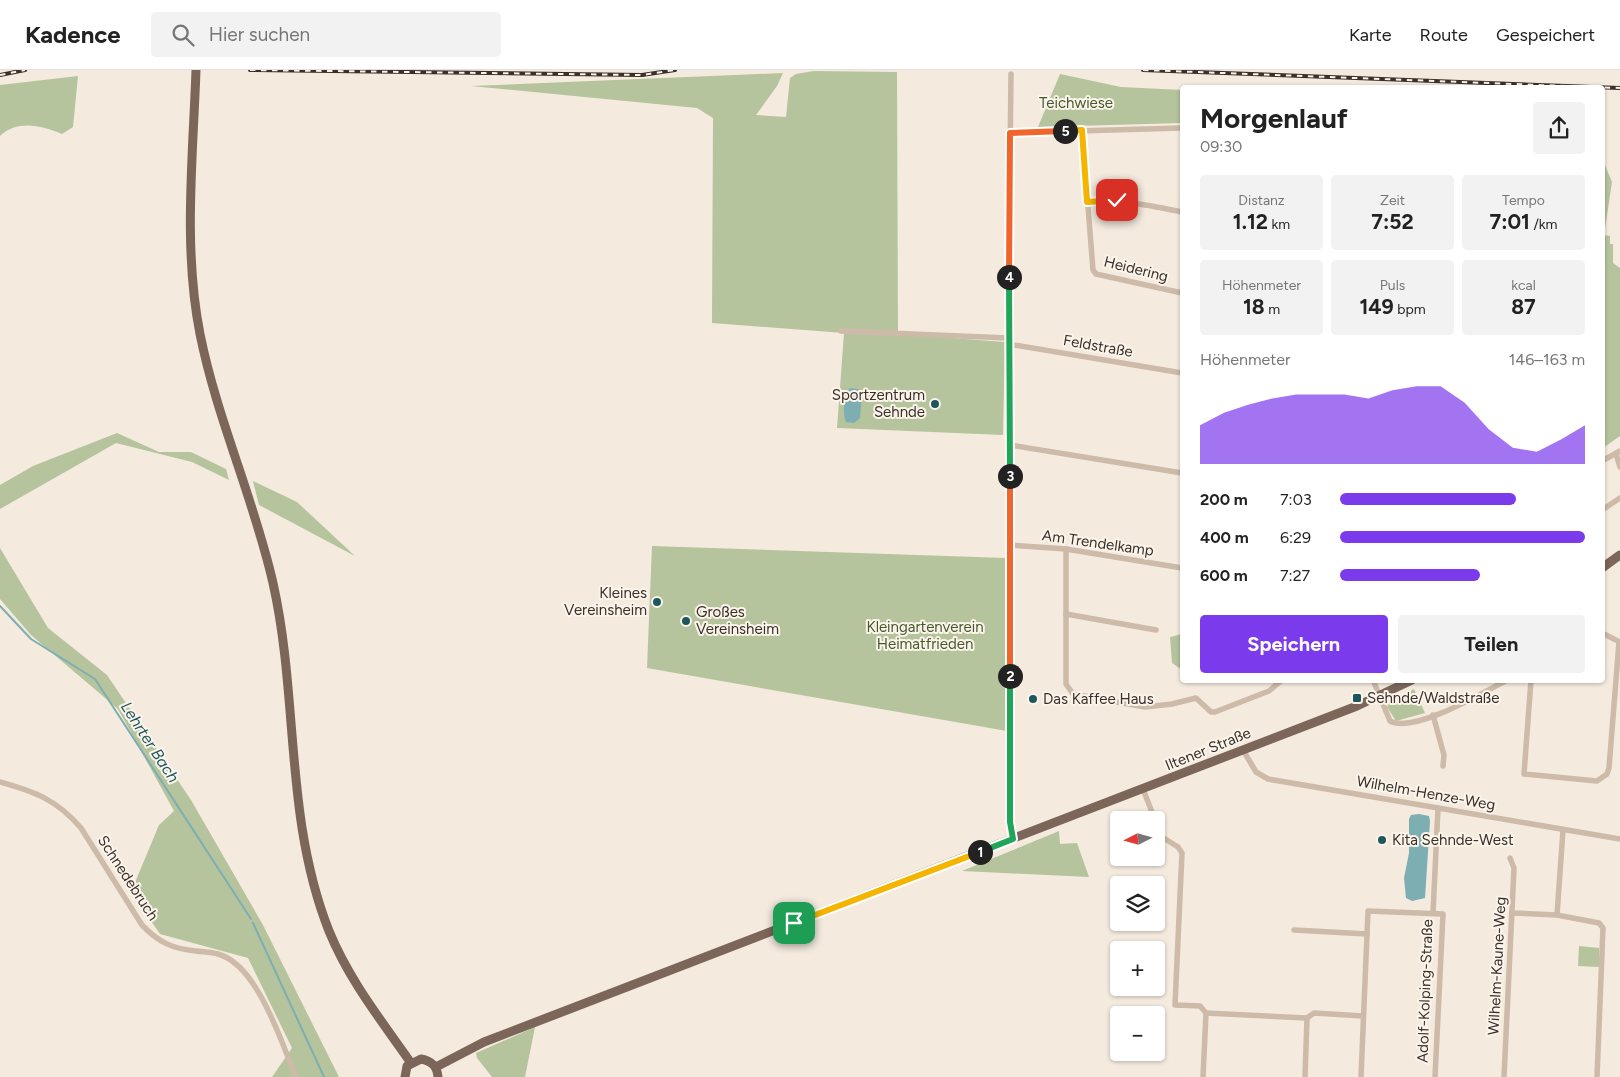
<!DOCTYPE html>
<html lang="de">
<head>
<meta charset="utf-8">
<style>
	:root { --surface:#fff; --page:#f2f2f2; --text:#222; --muted:#767676; --line:#e0e0e0; --accent:#7c3aed }
	body { margin:0; font-family:Figtree,sans-serif; background:var(--page); color:var(--text); height:100vh; display:flex; flex-direction:column; font-size:19px; white-space:nowrap }
	* { box-sizing:border-box; margin:0 }
	p { font-size:16px; color:var(--muted) }
	.icon { flex:none; width:28px; height:28px; fill:none; stroke:currentColor; stroke-width:2; stroke-linecap:round; stroke-linejoin:round }
	.map { position:relative; flex:1; overflow:hidden }
	.details { position:absolute; left:1180px; top:15px; width:425px; height:598px; display:flex; flex-direction:column; background:var(--surface); border-radius:5px; box-shadow:0 1px 4px #0004 }
	.details>* { flex:none }
	.needle { width:32px; rotate:264deg }
	.buttons { position:absolute; left:1110px; top:741px; display:grid; gap:10px }
	.buttons a { display:grid; place-items:center; width:55px; height:55px; border-radius:5px; background:var(--surface); box-shadow:0 1px 4px #0004; font-size:25px }
	.pin { position:absolute; display:grid; place-items:center; width:42px; height:42px; color:#fff; margin:-21px; border-radius:10px; box-shadow:0 2px 8px #0006 }
	.km { position:absolute; width:25px; height:25px; margin:-12px; border-radius:50%; background:#222; color:#fff; font-size:14px; line-height:25px; text-align:center }
	.round { display:grid; place-items:center; flex:none; width:52px; height:52px; border-radius:5px; background:var(--page) }
	.overview { display:flex; align-items:center; justify-content:space-between; height:85px; padding:0 20px }
	h1 { font-size:28px; font-weight:700; line-height:38px }
	.stats { display:grid; grid-template-columns:repeat(3,1fr); gap:8px; height:85px; padding:5px 20px }
	.stats div { display:grid; align-content:center; border-radius:5px; background:var(--page); text-align:center }
	.stats b { font-size:21px; font-weight:700 }
	.stats small { font-size:14px; font-weight:400 }
	.stats p { font-size:14px }
	.chart { height:140px; padding:10px 20px }
	.chart p { display:flex; justify-content:space-between }
	.chart svg { width:100%; height:90px; margin-top:5px; fill:var(--accent); opacity:.7 }
	.action { display:flex; gap:10px; margin-top:auto; padding:10px 20px }
	.action a { flex:1; height:58px; border-radius:5px; background:var(--accent); color:#fff; font-size:20px; font-weight:700; line-height:58px; text-align:center }
	.action a+a { background:var(--page); color:var(--text) }
	ul { padding:0 20px; list-style:none; font-size:16px }
	li { display:grid; grid-template-columns:80px 60px 1fr; align-items:center; height:38px }
	li i { height:12px; border-radius:6px; background:var(--accent) }
	header { display:flex; align-items:center; gap:30px; box-sizing:border-box; height:70px; padding:0 25px; background:var(--surface); border-bottom:1px solid var(--line) }
	header strong { font-size:24px }
	nav { display:flex; gap:28px; margin-inline-start:auto; font-size:18px }
	.search { width:350px; height:45px; background:var(--page); display:flex; align-items:center; gap:12px; box-sizing:border-box; padding:0 18px; border-radius:5px; color:var(--muted); font-size:19px }
	.map>svg:first-child { display:block }
	.green { fill:#b6c49d }
	.water { fill:#7caeb2 }
	.lines { fill:none; stroke-linecap:round; stroke-linejoin:round }
	.stream { stroke:#7caeb2; stroke-width:2 }
	.minor { stroke:#cdbaa9; stroke-width:5.5 }
	.primary { stroke:#7c665a; stroke-width:9 }
	.rail-casing { stroke:#3a2f29; stroke-width:4 }
	.rail { stroke:#fbf4eb; stroke-width:2; stroke-dasharray:5.5; stroke-linecap:butt }
	.split-1-casing { stroke:#fff; stroke-width:10 }
	.split-2-casing { stroke:#fff; stroke-width:10 }
	.split-3-casing { stroke:#fff; stroke-width:10 }
	.split-4-casing { stroke:#fff; stroke-width:10 }
	.split-5-casing { stroke:#fff; stroke-width:10 }
	.split-6-casing { stroke:#fff; stroke-width:10 }
	.split-1 { stroke:#f5b400; stroke-width:6 }
	.split-2 { stroke:#22a559; stroke-width:6 }
	.split-3 { stroke:#f0652b; stroke-width:6 }
	.split-4 { stroke:#22a559; stroke-width:6 }
	.split-5 { stroke:#f0652b; stroke-width:6 }
	.split-6 { stroke:#f5b400; stroke-width:6 }
	.poi-dot { fill:#1d575d; stroke:#fbf4eb; stroke-width:2 }
	.labels { text-anchor:middle; dominant-baseline:central; stroke-width:4; stroke-linejoin:round; paint-order:stroke }
	.park-label { font-size:15px; fill:#47592c; stroke:#fbf4eb }
	.street-label { font-size:15px; fill:#3a2f29; stroke:#fbf4eb }
	.poi-label { font-size:15px; fill:#3a2f29; stroke:#fbf4eb; text-anchor:start }
	.water-label { font-size:16px; font-style:italic; fill:#1d575d; stroke:#fbf4eb }
</style>
</head>
<body>
<header>
<strong>Kadence</strong>
<div class="search"><svg class="icon" aria-label="search" viewBox="0 0 24 24"><circle cx="10" cy="10" r="6"/><path d="M15 15l6 6"/></svg>Hier suchen</div>
<nav><a>Karte</a><a>Route</a><a>Gespeichert</a></nav>
</header>
<div class="map">
<svg width="1620" height="1007" viewBox="0 0 1620 1007">
	<rect width="100%" height="100%" fill="#f4eade"/>
	<g class="green">
		<path d="M814,1l83,1 1,262 107,8 -2,93 -166,-7 7,-95 -132,-10 1,-205 -16,-10 -226,-22 312,-13 -6,13 -21,29 30,2 4,-39 6,-4z"/>
		<path d="M1060,4l61,13 61,3v33l-144,4z"/>
		<path d="M78,6l-5,51 -11,7c-20,-8 -44,-15 -62,2v-51z"/>
		<path d="M1602,88l10,24 -8,53 6,1v8h3v19l7,5v168l-17,12z"/>
		<path d="M117,363l42,19h32l35,17 3,11 -37,-18 -76,-19 -116,66v-24l33,-19z"/>
		<path d="M253,411l44,21 58,54 -96,-51z"/>
		<path d="M652,476l354,12 1,173 -360,-63z"/>
		<path d="M0,478l48,80 59,47 84,125 72,125 76,152h-67l20,-29 -44,-90 -88,-24 -29,-42 28,-67 15,-14 -56,-102 -87,-74 -31,-36z"/>
		<path d="M1182,564v36l-10,-7 -2,-26z"/>
		<path d="M1414,619l11,24 -29,8 -9,-14 3,-6z"/>
		<path d="M1059,761l1,13 17,-1 12,34 -127,-6z"/>
		<path d="M1579,876l20,2v19l-21,-1z"/>
		<path d="M535,957l-10,50h-33l-15,-19 -1,-5z"/>
	</g>
	<g class="water">
		<path d="M850,318l8,1 4,4 -2,25 -6,5 -8,-1c-4,-8 -2,-28 4,-34z"/>
		<path d="M1419,744l10,2 1,5 -5,77 -13,3 -6,-3 -2,-20 5,-25v-34l2,-4z"/>
	</g>
	<g class="lines">
		<g class="stream">
			<path d="M0,536l31,33 64,40 156,240"/>
			<path d="M253,853l71,154"/>
		</g>
		<g class="minor">
			<path d="M1011,4l-3,270 2,478 3,17"/>
			<path d="M1082,60l11,140 3,4 86,19"/>
			<path d="M1010,63l172,-5"/>
			<path d="M1087,132c35,-3 61,3 95,10"/>
			<path d="M841,261l167,7"/>
			<path d="M1008,274l174,29"/>
			<path d="M1010,375l172,28"/>
			<path d="M1616,384l4,13"/>
			<path d="M1602,391l18,-10"/>
			<path d="M1602,440l18,-12"/>
			<path d="M1010,475l56,4 116,19"/>
			<path d="M1066,479v135l7,10 72,13 27,-3 24,-6 15,14h4l54,-21 13,-11"/>
			<path d="M1066,544l90,16"/>
			<path d="M1602,563l18,9"/>
			<path d="M1373,610l17,41c24,13 94,-29 117,-41"/>
			<path d="M1531,610l-7,94 73,7 10,-7 2,-6 10,-126"/>
			<path d="M1433,645l11,40 -1,11"/>
			<path d="M1243,680l13,22 12,7 352,60"/>
			<path d="M0,712c35,10 56,17 81,46l61,97c16,17 31,24 54,26 7,1 15,1 22,3 40,11 63,88 78,123"/>
			<path d="M1143,719l12,31"/>
			<path d="M1156,753l6,14 16,10 4,6 -7,152 25,1 6,7 101,5 7,-5 49,3"/>
			<path d="M1563,760l-6,85 42,8 4,5 -6,149"/>
			<path d="M1115,771l4,-1"/>
			<path d="M1433,843l5,-105"/>
			<path d="M1512,843l45,2"/>
			<path d="M1294,860l73,4"/>
			<path d="M1203,1007l3,-64"/>
			<path d="M1305,1007l2,-59"/>
			<path d="M1361,1007l7,-166 75,3 -8,163"/>
			<path d="M1504,1007l10,-209 -4,-10"/>
		</g>
		<g class="primary">
			<path d="M196,0c-3,87 -13,178 4,264 17,85 54,165 73,249 26,116 11,234 56,348 20,49 52,89 82,132"/>
			<path d="M1602,498l18,-13"/>
			<path d="M436,997l48,-25 873,-336 55,-26"/>
			<path d="M405,1007l2,-11 14,-7c11,2 16,7 17,18"/>
		</g>
		<defs>
			<g id="rail">
				<path d="M250,0l392,5 33,-5"/>
				<path d="M1143,0l477,18"/>
				<path d="M0,5l25,-5"/>
			</g>
		</defs>
		<use href="#rail" class="rail-casing"/>
		<use href="#rail" class="rail"/>
	</g>
	<g class="lines">
		<defs>
			<path id="split-1" d="M794,853l186,-71"/>
			<path id="split-2" d="M980,782l33,-13 -3,-17v-146"/>
			<path id="split-3" d="M1010,606v-200"/>
			<path id="split-4" d="M1009,207l1,199"/>
			<path id="split-5" d="M1009,207l1,-144 55,-2"/>
			<path id="split-6" d="M1065,61l17,-1 5,72 30,-2"/>
		</defs>
		<use href="#split-1" class="split-1-casing"/>
		<use href="#split-2" class="split-2-casing"/>
		<use href="#split-3" class="split-3-casing"/>
		<use href="#split-4" class="split-4-casing"/>
		<use href="#split-5" class="split-5-casing"/>
		<use href="#split-6" class="split-6-casing"/>
		<use href="#split-1" class="split-1"/>
		<use href="#split-2" class="split-2"/>
		<use href="#split-3" class="split-3"/>
		<use href="#split-4" class="split-4"/>
		<use href="#split-5" class="split-5"/>
		<use href="#split-6" class="split-6"/>
	</g>
	<g class="poi-dot">
		<circle cx="935" cy="334" r="5"/>
		<circle cx="657" cy="532" r="5"/>
		<circle cx="686" cy="551" r="5"/>
		<rect x="1352" y="623" width="10" height="10" rx="2.5"/>
		<circle cx="1033" cy="629" r="5"/>
		<circle cx="1382" cy="770" r="5"/>
	</g>
	<g class="labels">
		<g class="park-label">
			<text x="1076" y="33">Teichwiese</text>
			<text x="925" y="557">Kleingartenverein<tspan x="925" dy="17">Heimatfrieden</tspan></text>
		</g>
		<g class="street-label">
			<text transform="translate(1136 199) rotate(14)">Heidering</text>
			<text transform="translate(1098 276) rotate(10)">Feldstraße</text>
			<text transform="translate(1098 473) rotate(8)">Am Trendelkamp</text>
			<text transform="translate(1208 679) rotate(-22)">Iltener Straße</text>
			<text transform="translate(1426 723) rotate(10)">Wilhelm-Henze-Weg</text>
			<text transform="translate(128 808) rotate(57)">Schnedebruch</text>
			<text transform="translate(1497 896) rotate(-87)">Wilhelm-Kaune-Weg</text>
			<text transform="translate(1425 921) rotate(-88)">Adolf-Kolping-Straße</text>
		</g>
		<g class="poi-label">
			<text x="925" y="325" text-anchor="end">Sportzentrum<tspan x="925" dy="17">Sehnde</tspan></text>
			<text x="647" y="523" text-anchor="end">Kleines<tspan x="647" dy="17">Vereinsheim</tspan></text>
			<text x="696" y="542">Großes<tspan x="696" dy="17">Vereinsheim</tspan></text>
			<text x="1367" y="628">Sehnde/Waldstraße</text>
			<text x="1043" y="629">Das Kaffee Haus</text>
			<text x="1392" y="770">Kita Sehnde-West</text>
		</g>
		<g class="water-label">
			<text transform="translate(150 672) rotate(57)">Lehrter Bach</text>
		</g>
	</g>
</svg>
<div class="buttons">
<a><svg class="needle" viewBox="-14 -14 28 28"><path d="M0-13l5 13h-10z" fill="#e53935"/><path d="M0 13l5-13h-10z" fill="#767676"/></svg></a>
<a><svg class="icon" aria-label="layers" viewBox="0 0 24 24"><path d="M12 4l9 5-9 5-9-5zM3 14l9 5 9-5"/></svg></a>
<a>+</a>
<a>−</a>
</div>
<div class="pin" style="left:794px;top:853px;background:#1e9e55"><svg class="icon" aria-label="arrive" viewBox="0 0 24 24"><path d="M6 21V4h12l-3 4 3 4H6"/></svg></div>
<div class="pin" style="left:1117px;top:130px;background:#d93025"><svg class="icon" aria-label="check" viewBox="0 0 24 24"><path d="M5 12l5 5 9-10"/></svg></div>
<b class="km" style="left:980px;top:782px">1</b>
<b class="km" style="left:1010px;top:606px">2</b>
<b class="km" style="left:1010px;top:406px">3</b>
<b class="km" style="left:1009px;top:207px">4</b>
<b class="km" style="left:1065px;top:61px">5</b>
<section class="details">
<div class="overview"><div><h1>Morgenlauf</h1><p>09:30</p></div><a class="round"><svg class="icon" aria-label="share" viewBox="0 0 24 24"><path d="M12 15V3M7 8l5-5 5 5M5 13v7h14v-7"/></svg></a></div>
<div class="stats">
<div><p>Distanz</p><b>1.12<small> km</small></b></div>
<div><p>Zeit</p><b>7:52</b></div>
<div><p>Tempo</p><b>7:01<small> /km</small></b></div>
</div>
<div class="stats">
<div><p>Höhenmeter</p><b>18<small> m</small></b></div>
<div><p>Puls</p><b>149<small> bpm</small></b></div>
<div><p>kcal</p><b>87</b></div>
</div>
<div class="chart"><p><span>Höhenmeter</span>146–163 m</p>
<svg viewBox="0 0 160 44" preserveAspectRatio="none"><path d="M0 44V25L10 19L20 15L30 12L40 10L50 10L60 10L70 12L80 8L90 6L100 6L110 14L120 27L130 36L140 38L150 32L160 25V44z"/></svg>
</div>
<ul>
<li><b>200 m</b>7:03<i style="width:72%"></i></li>
<li><b>400 m</b>6:29<i style="width:100%"></i></li>
<li><b>600 m</b>7:27<i style="width:57%"></i></li>
</ul>
<div class="action"><a>Speichern</a><a>Teilen</a></div>
</section>
</div>
</body>
</html>
